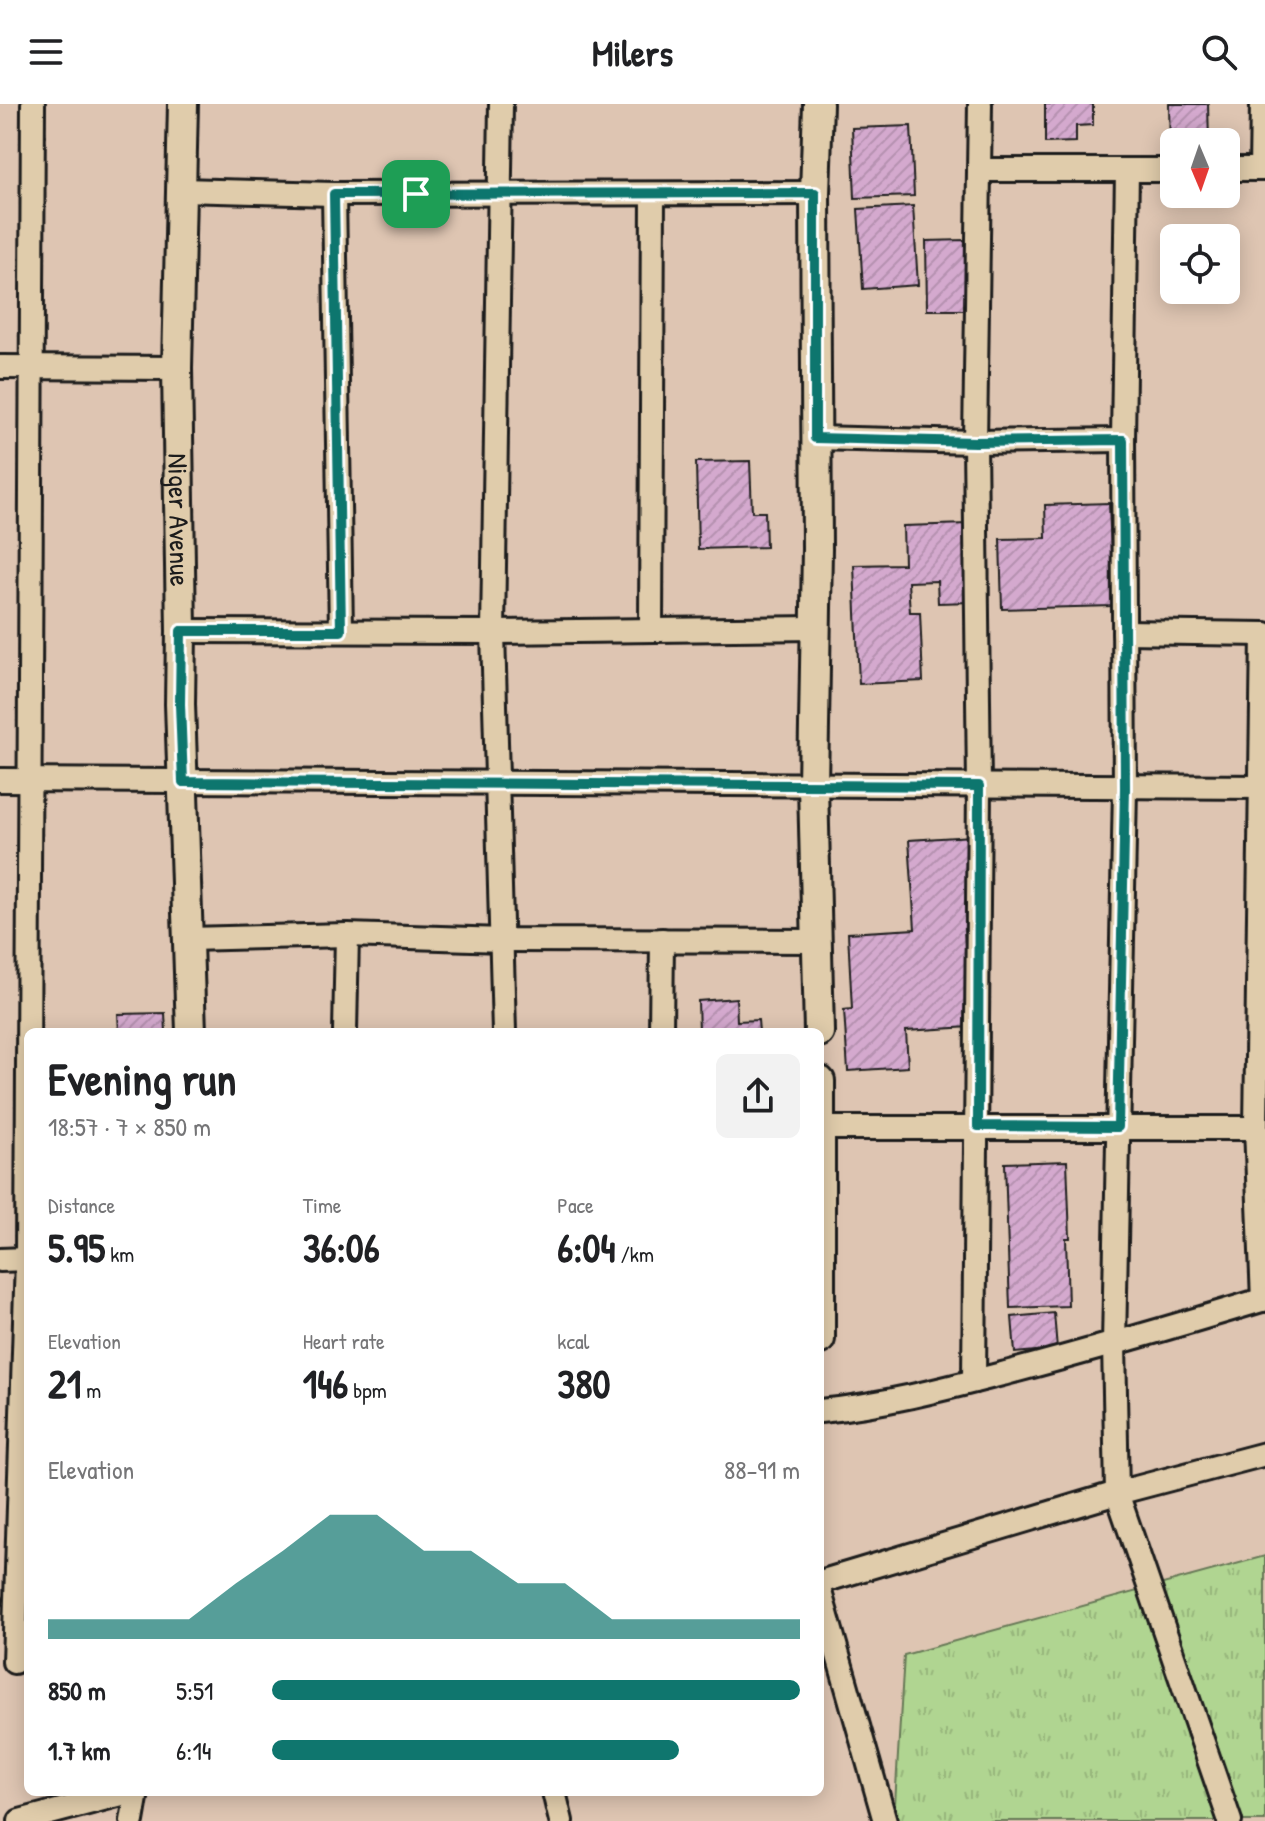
<!DOCTYPE html>
<html lang="en">
<head>
<meta charset="utf-8">
<style>
	:root { --surface:#fff; --page:#f2f2f2; --text:#202124; --muted:#757577; --accent:#0f766e }
	body { margin:0; font-family:"Patrick Hand",sans-serif; background:var(--page); color:var(--text); height:100vh; display:flex; flex-direction:column; font-size:30px; white-space:nowrap }
	* { box-sizing:border-box; margin:0 }
	p { font-size:26px; color:var(--muted) }
	.icon { flex:none; width:44px; height:44px; fill:none; stroke:currentColor; stroke-width:2; stroke-linecap:round; stroke-linejoin:round }
	.map { position:relative; flex:1; overflow:hidden }
	.details { position:absolute; left:24px; top:924px; width:800px; height:768px; display:flex; flex-direction:column; background:var(--surface); border-radius:12px; box-shadow:0 4px 20px #0003 }
	.details>* { flex:none }
	.needle { width:52px; rotate:178deg }
	.fabs { position:absolute; left:1160px; top:24px; display:grid; gap:16px }
	.fabs a { display:grid; place-items:center; width:80px; height:80px; border-radius:12px; background:var(--surface); box-shadow:0 4px 20px #0003; font-size:40px }
	.pin { position:absolute; display:grid; place-items:center; width:68px; height:68px; color:#fff; margin:-34px; border-radius:16px; box-shadow:0 4px 12px #0006 }
	.round { display:grid; place-items:center; flex:none; width:84px; height:84px; border-radius:12px; background:var(--page) }
	.summary { display:flex; align-items:center; justify-content:space-between; height:136px; padding:0 24px }
	h1 { font-size:44px; font-weight:700; line-height:60px }
	.stats { display:grid; grid-template-columns:repeat(3,1fr); gap:12px; height:136px; padding:8px 24px }
	.stats div { display:grid; align-content:center }
	.stats b { font-size:40px; font-weight:700 }
	.stats small { font-size:22px; font-weight:400 }
	.stats p { font-size:22px }
	.chart { height:224px; padding:16px 24px }
	.chart p { display:flex; justify-content:space-between }
	.chart svg { width:100%; height:144px; margin-top:8px; fill:var(--accent); opacity:.7 }
	ul { padding:0 24px; list-style:none; font-size:26px }
	li { display:grid; grid-template-columns:128px 96px 1fr; align-items:center; height:60px }
	li i { height:20px; border-radius:10px; background:var(--accent) }
	header { display:flex; justify-content:space-between; align-items:center; height:104px; padding:0 24px; background:var(--surface); font-size:36px; font-weight:700 }
	.map>svg:first-child { display:block }
	.grass { fill:url(#grass-tufts); stroke:#667856; stroke-width:2 }
	.building { fill:url(#building-hatch); stroke:#1c1c1c; stroke-width:2 }
	.lines { fill:none; stroke-linecap:round; stroke-linejoin:round }
	.minor-casing { stroke:#1c1c1c; stroke-width:28 }
	.tertiary-casing { stroke:#1c1c1c; stroke-width:34 }
	.minor { stroke:#e0ccab; stroke-width:22 }
	.tertiary { stroke:#e0ccab; stroke-width:28 }
	.route-casing { stroke:#fff; stroke-width:16 }
	.route { stroke:#0f766e; stroke-width:10 }
	.labels { text-anchor:middle; dominant-baseline:central; stroke-width:6; stroke-linejoin:round; paint-order:stroke }
	.street-label { font-size:28px; fill:#1c1c1c; stroke:#e0ccab }
</style>
</head>
<body>
<header><svg class="icon" aria-label="menu" viewBox="0 0 24 24"><path d="M4 6h16M4 12h16M4 18h16"/></svg>Milers<svg class="icon" aria-label="search" viewBox="0 0 24 24"><circle cx="10" cy="10" r="6"/><path d="M15 15l6 6"/></svg></header>
<div class="map">
<svg width="1265" height="1717" viewBox="0 0 1265 1717">
	<defs>
		<pattern id="grass-tufts" width="24" height="20" patternUnits="userSpaceOnUse" patternTransform="scale(2)"><rect width="24" height="20" fill="#b0d591"/><path d="M3 7l-1-3M5 7V3M7 7l1-3M15 17l-1-3M17 17v-4M19 17l1-3" fill="none" stroke="#97b67c"/></pattern>
		<pattern id="building-hatch" width="6" height="6" patternUnits="userSpaceOnUse" patternTransform="scale(2)"><rect width="6" height="6" fill="#d4a9ce"/><path d="M-1 1l2-2M0 6l6-6M5 7l2-2" fill="none" stroke="#b591b0"/></pattern>
	</defs>
	<rect width="100%" height="100%" fill="#dec5b2"/>
	<filter id="ink" filterUnits="userSpaceOnUse"><feTurbulence type="fractalNoise" baseFrequency=".0125" numOctaves="2"/><feDisplacementMap in="SourceGraphic" scale="16" xChannelSelector="R" yChannelSelector="G"/><feConvolveMatrix kernelMatrix="1 2 1 2 8 2 1 2 1" color-interpolation-filters="sRGB"/></filter>
	<g filter="url(#ink)">
		<path class="grass" d="M1265,1452v265h-371l10,-166z"/>
		<g class="building">
			<path d="M1045,0h48v21l-17,1v16l-31,1z"/>
			<path d="M1169,0h39l1,38h-35v9h-4z"/>
			<path d="M911,22l3,70 -59,2 -3,-70z"/>
			<path d="M913,102l5,79 -55,4 -5,-80z"/>
			<path d="M966,136l2,70h-41l-1,-69z"/>
			<path d="M750,357l2,51h13l1,35 -68,2 -2,-87z"/>
			<path d="M1109,399l4,103 -111,3 -2,-70 46,-1 -1,-33z"/>
			<path d="M969,420l3,78 -34,1 -1,-22 -29,1 2,30h10l3,69 -64,3 -5,-119 50,-1 -1,-38z"/>
			<path d="M972,732l6,93h-14l6,98 -64,4 2,36 -60,4 -4,-61 8,-1 -4,-76 67,-4 -6,-89z"/>
			<path d="M736,894l1,23 21,-1 1,12h-60l-1,-31z"/>
			<path d="M165,909l1,19h-47l-1,-18z"/>
			<path d="M1067,1057l3,77h-4l2,68 -58,2 -5,-145z"/>
			<path d="M1054,1209l3,36 -42,4 -3,-36z"/>
		</g>
		<g class="lines">
			<defs>
				<g id="minor">
					<path d="M501,0l-8,528 11,400"/>
					<path d="M1226,65h39"/>
					<path d="M1261,65l1,-65"/>
					<path d="M979,66h195"/>
					<path d="M1127,66l-4,270 2,348 -11,556 3,149 113,328"/>
					<path d="M180,86l154,4 481,-1"/>
					<path d="M334,90l7,437"/>
					<path d="M0,263l177,1"/>
					<path d="M815,334l160,4 148,-2"/>
					<path d="M651,526l2,-436"/>
					<path d="M181,527l312,1 323,-4"/>
					<path d="M1124,528l141,2"/>
					<path d="M0,676l1265,7"/>
					<path d="M189,835l158,-4 156,5 313,1"/>
					<path d="M345,928l2,-97"/>
					<path d="M661,928l1,-92"/>
					<path d="M821,1024h435"/>
					<path d="M0,1156l27,-1"/>
					<path d="M1263,1196l-7,-172 7,-494"/>
					<path d="M974,1277l5,-595 -4,-344 5,-338"/>
					<path d="M820,1307c63,-6 124,-22 186,-38 87,-23 173,-48 259,-74"/>
					<path d="M820,1478l297,-89 148,-39"/>
					<path d="M820,1488l65,229"/>
					<path d="M14,1558l13,-403 6,-1155"/>
					<path d="M554,1688l7,29"/>
					<path d="M20,1717l109,-29"/>
					<path d="M132,1717l5,-29"/>
				</g>
				<g id="tertiary">
					<path id="s1" d="M183,0l-6,264 4,263 -1,73 11,328"/>
					<path d="M818,0l-3,89 2,356 -4,236 6,247"/>
					<path d="M820,977v258"/>
				</g>
			</defs>
			<use href="#minor" class="minor-casing"/>
			<use href="#tertiary" class="tertiary-casing"/>
			<use href="#minor" class="minor"/>
			<use href="#tertiary" class="tertiary"/>
		</g>
	</g>
	<g class="lines" filter="url(#ink)">
		<defs>
			<path id="route" d="M815,89v245l160,4 148,-2 2,348 -7,339 -140,-1 1,-340 -796,-4 -3,-78 1,-73h160l-7,-437z"/>
		</defs>
		<use href="#route" class="route-casing"/>
		<use href="#route" class="route"/>
	</g>
	<g class="labels">
		<g class="street-label">
			<text stroke="none"><textPath href="#s1" startOffset="416">Niger Avenue</textPath></text>
		</g>
	</g>
</svg>
<div class="fabs">
<a><svg class="needle" viewBox="-14 -14 28 28"><path d="M0-13l5 13h-10z" fill="#e53935"/><path d="M0 13l5-13h-10z" fill="#757577"/></svg></a>
<a><svg class="icon" aria-label="locate" viewBox="0 0 24 24"><circle cx="12" cy="12" r="6"/><path d="M12 2v4M12 18v4M2 12h4M18 12h4"/></svg></a>
</div>
<div class="pin" style="left:416px;top:90px;background:#1e9e55"><svg class="icon" aria-label="arrive" viewBox="0 0 24 24"><path d="M6 21V4h12l-3 4 3 4H6"/></svg></div>
<section class="details">
<div class="summary"><div><h1>Evening run</h1><p>18:57 · 7 × 850 m</p></div><a class="round"><svg class="icon" aria-label="share" viewBox="0 0 24 24"><path d="M12 15V3M7 8l5-5 5 5M5 13v7h14v-7"/></svg></a></div>
<div class="stats">
<div><p>Distance</p><b>5.95<small> km</small></b></div>
<div><p>Time</p><b>36:06</b></div>
<div><p>Pace</p><b>6:04<small> /km</small></b></div>
</div>
<div class="stats">
<div><p>Elevation</p><b>21<small> m</small></b></div>
<div><p>Heart rate</p><b>146<small> bpm</small></b></div>
<div><p>kcal</p><b>380</b></div>
</div>
<div class="chart"><p><span>Elevation</span>88–91 m</p>
<svg viewBox="0 0 160 44" preserveAspectRatio="none"><path d="M0 44V38L10 38L20 38L30 38L40 27L50 17L60 6L70 6L80 17L90 17L100 27L110 27L120 38L130 38L140 38L150 38L160 38V44z"/></svg>
</div>
<ul>
<li><b>850 m</b>5:51<i style="width:100%"></i></li>
<li><b>1.7 km</b>6:14<i style="width:77%"></i></li>
</ul>
</section>
</div>
</body>
</html>
